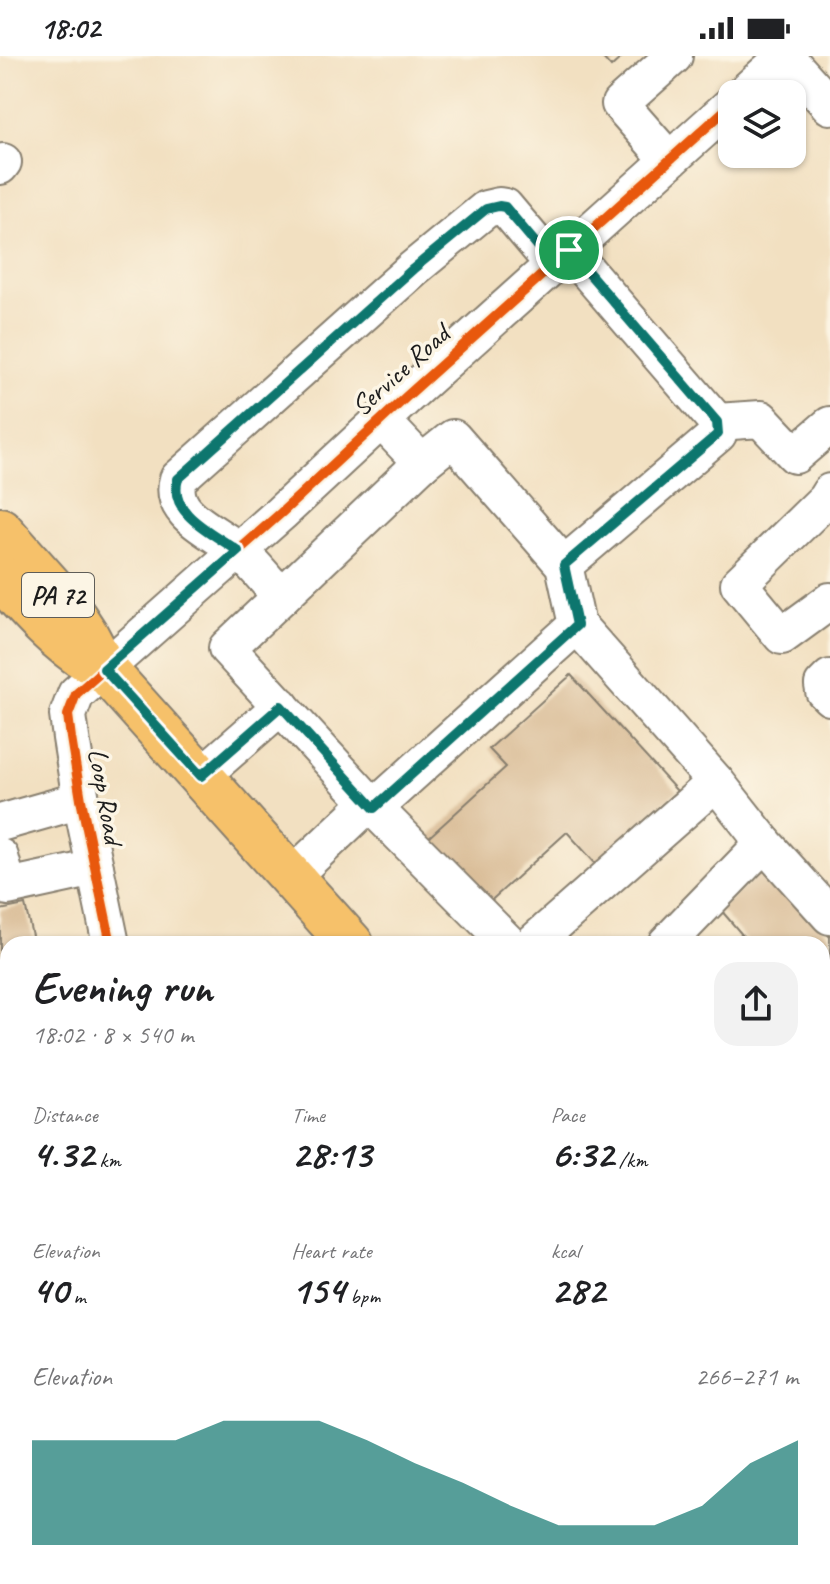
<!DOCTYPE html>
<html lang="en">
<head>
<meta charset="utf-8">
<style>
	:root { --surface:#fff; --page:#f2f2f2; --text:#202124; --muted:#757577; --accent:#0f766e }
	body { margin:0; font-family:Caveat,sans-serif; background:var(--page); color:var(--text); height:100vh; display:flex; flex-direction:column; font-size:30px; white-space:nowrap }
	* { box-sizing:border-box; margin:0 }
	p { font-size:26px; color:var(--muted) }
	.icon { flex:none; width:44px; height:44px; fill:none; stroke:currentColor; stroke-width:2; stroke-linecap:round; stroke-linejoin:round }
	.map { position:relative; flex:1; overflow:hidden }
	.details { position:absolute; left:0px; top:880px; width:830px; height:648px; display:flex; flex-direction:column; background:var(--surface); border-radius:24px 24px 0 0; box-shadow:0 2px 6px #0004 }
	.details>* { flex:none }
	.fabs { position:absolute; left:718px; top:24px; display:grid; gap:16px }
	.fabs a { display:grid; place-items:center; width:88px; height:88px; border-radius:16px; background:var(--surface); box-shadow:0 2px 6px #0004; font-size:40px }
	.pin { position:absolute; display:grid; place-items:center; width:68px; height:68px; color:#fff; margin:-34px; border:4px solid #fff; border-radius:50%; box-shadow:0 2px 8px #0007 }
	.round { display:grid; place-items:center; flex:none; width:84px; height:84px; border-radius:24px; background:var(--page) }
	.head { display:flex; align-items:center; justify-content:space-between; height:136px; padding:0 32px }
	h1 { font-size:44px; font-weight:700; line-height:60px }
	.metrics { display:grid; grid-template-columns:repeat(3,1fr); gap:12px; height:136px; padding:8px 32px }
	.metrics div { display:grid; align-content:center }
	.metrics b { font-size:40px; font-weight:700 }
	.metrics small { font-size:22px; font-weight:400 }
	.metrics p { font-size:22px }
	.chart { height:224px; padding:16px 32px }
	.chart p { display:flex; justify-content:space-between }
	.chart svg { width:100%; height:144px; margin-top:8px; fill:var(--accent); opacity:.7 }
	.status { display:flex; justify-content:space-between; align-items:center; height:56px; padding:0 40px; background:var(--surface); direction:ltr }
	.status svg { height:22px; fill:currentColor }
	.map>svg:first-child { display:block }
	.building { fill:#d9bc96 }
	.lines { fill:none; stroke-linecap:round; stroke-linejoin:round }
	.minor-casing { stroke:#877e6e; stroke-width:40 }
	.major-casing { stroke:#877e6e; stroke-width:48 }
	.minor { stroke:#fff; stroke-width:36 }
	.major { stroke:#f6c16b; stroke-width:44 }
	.cycleway-casing { stroke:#fcf5e5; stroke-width:15 }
	.cycleway { stroke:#e8590c; stroke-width:10 }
	.route-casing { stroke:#fff; stroke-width:16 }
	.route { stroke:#0f766e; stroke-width:10 }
	.labels { text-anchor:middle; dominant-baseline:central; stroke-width:7; stroke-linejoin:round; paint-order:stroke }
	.shield { fill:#fcf5e5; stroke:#5f5d58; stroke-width:2 }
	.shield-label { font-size:26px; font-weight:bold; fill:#1c1c1c }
	.street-label { font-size:28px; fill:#1c1c1c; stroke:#fcf5e5 }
</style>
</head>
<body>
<div class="status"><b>18:02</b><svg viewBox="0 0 49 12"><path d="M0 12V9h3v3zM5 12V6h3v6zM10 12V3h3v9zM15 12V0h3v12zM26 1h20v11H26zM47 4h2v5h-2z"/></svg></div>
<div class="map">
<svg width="830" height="1528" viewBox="0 0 830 1528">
	<rect width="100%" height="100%" fill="#fcf5e5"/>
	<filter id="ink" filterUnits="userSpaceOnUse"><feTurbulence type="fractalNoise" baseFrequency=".0125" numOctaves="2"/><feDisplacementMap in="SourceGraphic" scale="16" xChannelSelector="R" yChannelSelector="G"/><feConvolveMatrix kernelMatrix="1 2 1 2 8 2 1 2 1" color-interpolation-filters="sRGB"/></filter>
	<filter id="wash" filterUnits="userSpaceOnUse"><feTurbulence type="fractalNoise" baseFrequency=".006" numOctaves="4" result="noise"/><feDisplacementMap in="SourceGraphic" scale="32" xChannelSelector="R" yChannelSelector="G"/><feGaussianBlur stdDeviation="1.8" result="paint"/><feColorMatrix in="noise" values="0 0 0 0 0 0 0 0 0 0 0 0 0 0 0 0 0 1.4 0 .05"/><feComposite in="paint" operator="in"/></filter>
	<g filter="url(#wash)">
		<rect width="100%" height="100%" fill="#f2e0c1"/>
		<g id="blocks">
			<g class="building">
				<path d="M601,0h22l-12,11z"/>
				<path d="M571,619l106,116 -81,73 -29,-32 -81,73 -59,-66 79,-72 -17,-18z"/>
				<path d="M769,810l61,71v37l-8,7v-37h-72l-30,-35z"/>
				<path d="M25,849l9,39h-26v57l-8,2v-93z"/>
				<path d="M830,1112v147l-8,7v-147z"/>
				<path d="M8,1229v74l-8,2v-74z"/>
				<path d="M8,1454v66h33l3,8h-44v-71z"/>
			</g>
		</g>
	</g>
	<g filter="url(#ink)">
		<use href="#blocks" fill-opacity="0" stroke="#877e6e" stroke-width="2"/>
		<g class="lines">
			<defs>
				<g id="minor">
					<path d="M743,38l42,-38 45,50"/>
					<path d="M669,104l-49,-56 54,-48"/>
					<path d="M0,110l3,-4"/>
					<path d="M381,364l41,43 -141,134c-14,-16 -27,-33 -43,-47 -23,-19 -71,-35 -60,-71l235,-210 73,-60 13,-3 6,1 48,57"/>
					<path d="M717,366l44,-3 34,36 35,-30"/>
					<path d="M830,436l-5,8 -86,84 43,52 48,-35"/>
					<path d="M564,509l154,-131 -1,-12 -148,-172"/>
					<path d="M281,541l-54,51 147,160 203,-183 -13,-60 -111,-127 -31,25"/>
					<path d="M830,622l-7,7 1,6 6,6"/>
					<path d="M201,720l80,-70"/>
					<path d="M716,726l48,61"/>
					<path d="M374,752l135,136"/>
					<path d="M0,767l81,-23"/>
					<path d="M0,801l8,30 87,-19"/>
					<path d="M291,821l78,-74"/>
					<path d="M111,888l-30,-144 -10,-62 -3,-23 8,-21 205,-181 125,-116 326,-293"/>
					<path d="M532,888l184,-162 -139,-157"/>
					<path d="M666,888l98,-101 66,73"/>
					<path d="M0,995l8,-2"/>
					<path d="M822,1011l8,-7"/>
					<path d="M0,1076l8,-3"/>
					<path d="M822,1355l8,-8"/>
					<path d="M0,1408l8,-2"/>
					<path d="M0,1446l8,-2"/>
					<path d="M234,1520l2,8"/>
					<path d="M314,1520l7,8"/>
					<path d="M399,1520l7,8"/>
					<path d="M490,1520l6,7 -2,1"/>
					<path d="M562,1528l8,-8"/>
				</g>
				<g id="major">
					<path d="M0,474l65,73 21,32 18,34 247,275"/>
					<path d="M0,521c28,31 52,60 88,83"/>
					<path d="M822,1416l8,9"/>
				</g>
			</defs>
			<use href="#minor" class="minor-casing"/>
			<use href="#major" class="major-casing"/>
			<use href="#minor" class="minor"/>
			<use href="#major" class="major"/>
			<defs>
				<path id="cycleway" d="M111,888l-30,-144 -10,-62 -3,-23 8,-21 205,-181 125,-116 326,-293"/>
			</defs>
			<use href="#cycleway" class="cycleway-casing"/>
			<use href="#cycleway" class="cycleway"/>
		</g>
	</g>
	<g class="lines" filter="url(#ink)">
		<defs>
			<path id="route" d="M499,150l6,1 48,57 16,-14 148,172 1,12 -154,131 13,60 -203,183 -93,-102 -80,70 -97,-107 134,-118c-23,-17 -71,-37 -60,-72l235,-210 73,-60z"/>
		</defs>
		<use href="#route" class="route-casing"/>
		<use href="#route" class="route"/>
	</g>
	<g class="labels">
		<rect class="shield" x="22" y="517" width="72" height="44" rx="6"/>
		<g class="shield-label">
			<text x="58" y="539">PA 72</text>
		</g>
		<g class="street-label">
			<text transform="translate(400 314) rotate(-42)">Service Road</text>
			<text transform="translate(106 740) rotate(80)">Loop Road</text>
		</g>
	</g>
</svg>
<div class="fabs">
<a><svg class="icon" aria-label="layers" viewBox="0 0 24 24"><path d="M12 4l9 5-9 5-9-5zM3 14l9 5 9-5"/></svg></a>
</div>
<div class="pin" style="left:569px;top:194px;background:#1e9e55"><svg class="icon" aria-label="arrive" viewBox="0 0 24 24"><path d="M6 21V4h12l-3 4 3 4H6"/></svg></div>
<section class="details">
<div class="head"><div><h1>Evening run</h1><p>18:02 · 8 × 540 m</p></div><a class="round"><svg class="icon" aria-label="share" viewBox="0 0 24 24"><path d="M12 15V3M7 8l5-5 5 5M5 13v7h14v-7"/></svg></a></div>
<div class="metrics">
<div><p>Distance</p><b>4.32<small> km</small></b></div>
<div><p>Time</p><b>28:13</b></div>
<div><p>Pace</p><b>6:32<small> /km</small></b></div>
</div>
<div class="metrics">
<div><p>Elevation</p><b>40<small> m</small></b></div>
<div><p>Heart rate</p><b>154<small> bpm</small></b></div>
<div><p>kcal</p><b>282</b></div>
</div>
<div class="chart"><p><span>Elevation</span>266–271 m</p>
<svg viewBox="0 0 160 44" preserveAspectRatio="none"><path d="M0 44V12L10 12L20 12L30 12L40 6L50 6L60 6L70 12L80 19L90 25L100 32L110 38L120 38L130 38L140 32L150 19L160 12V44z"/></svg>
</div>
</section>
</div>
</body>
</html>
